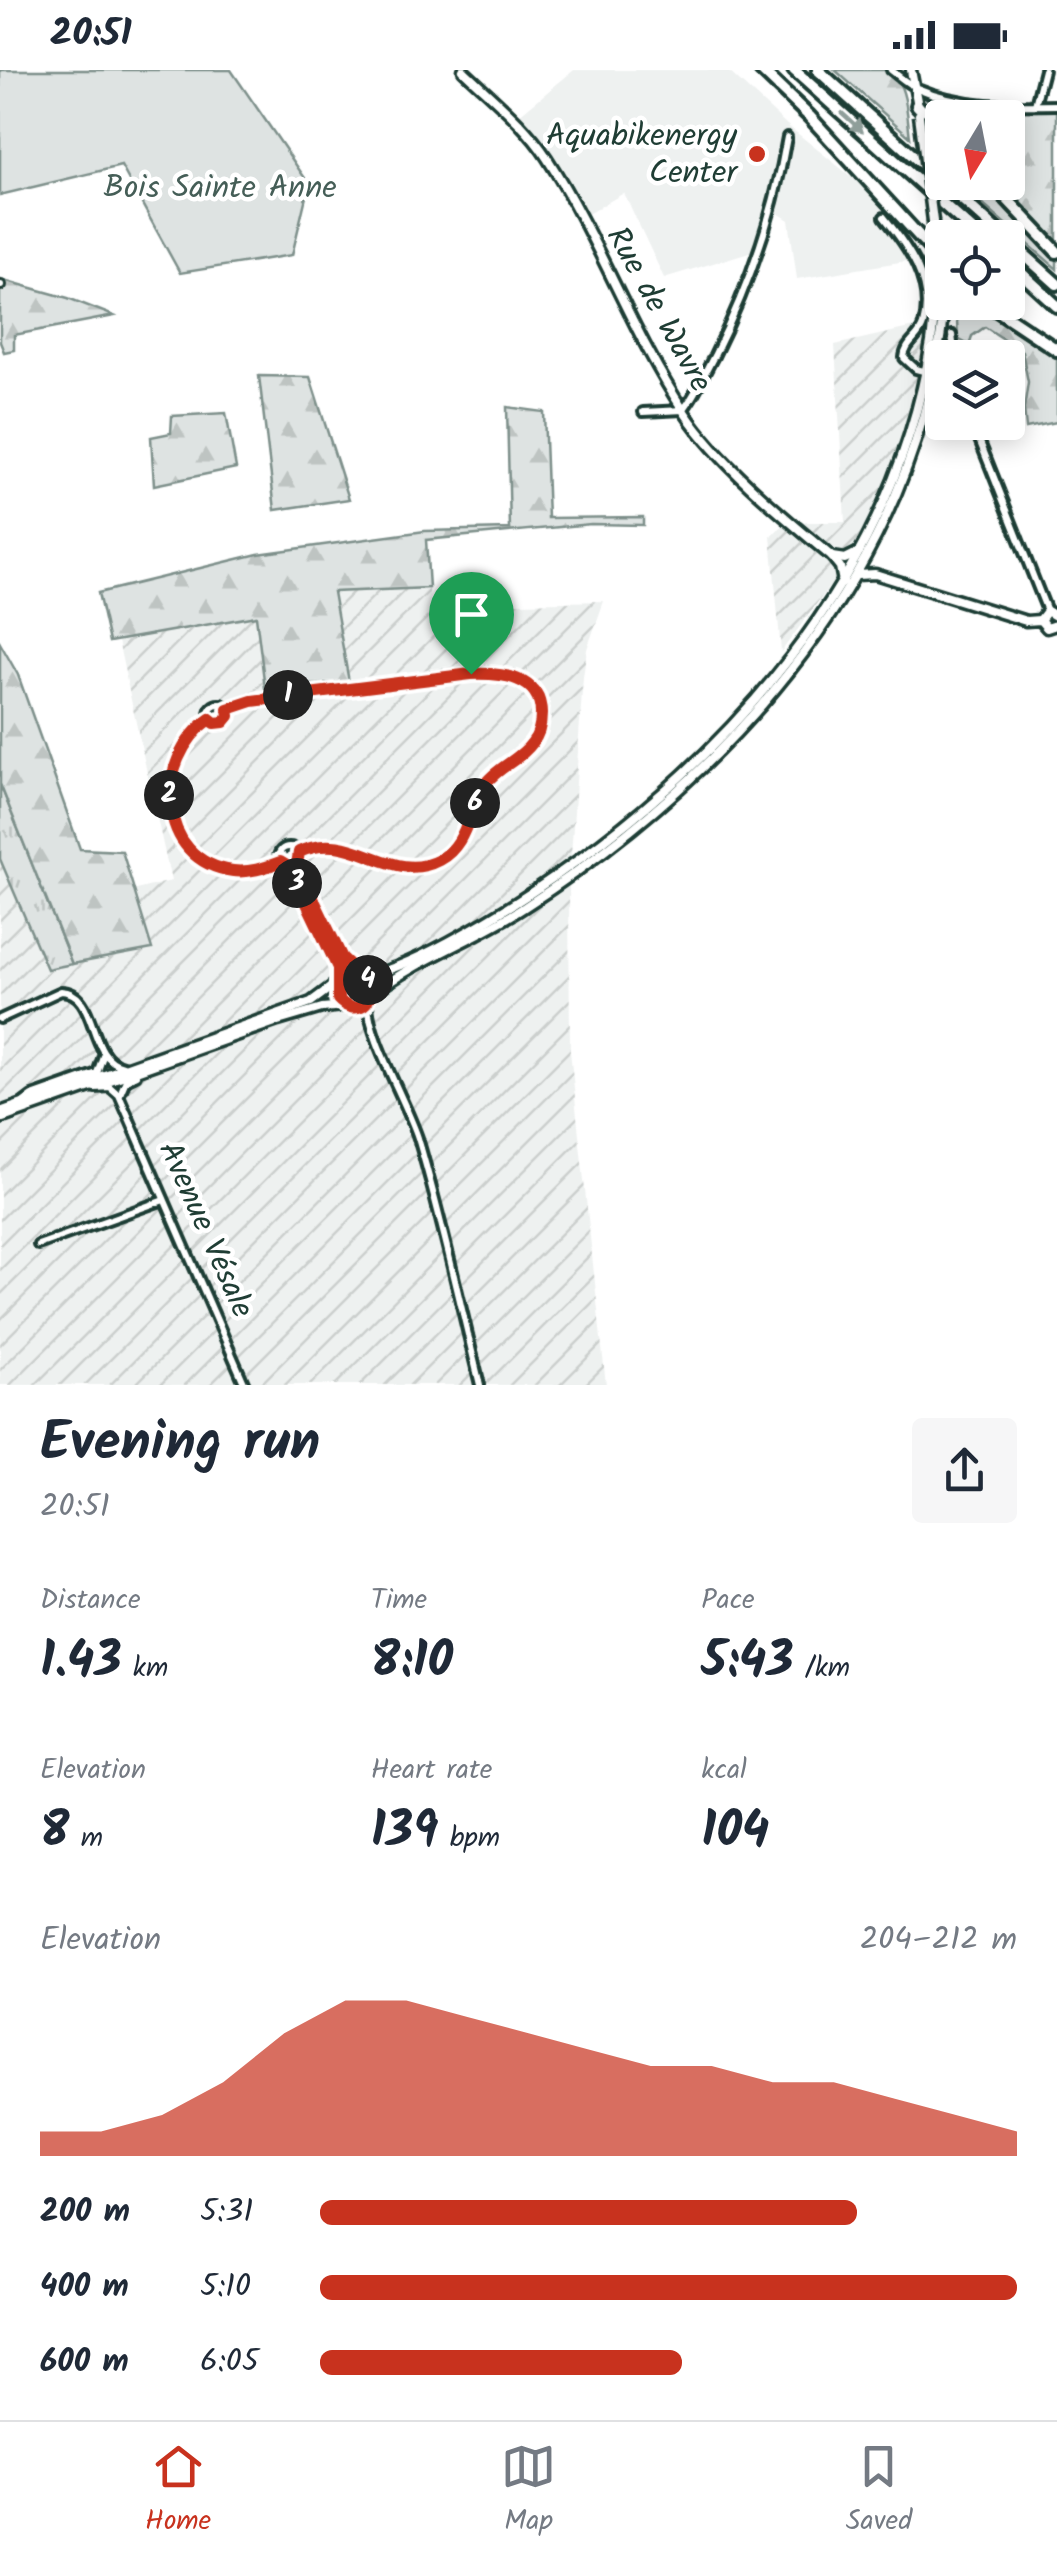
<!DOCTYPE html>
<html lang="en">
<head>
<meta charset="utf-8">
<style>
	:root { --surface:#fff; --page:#f6f6f7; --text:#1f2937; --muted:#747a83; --line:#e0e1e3; --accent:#c8321e }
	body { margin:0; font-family:Kalam,sans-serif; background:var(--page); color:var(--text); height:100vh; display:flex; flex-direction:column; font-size:38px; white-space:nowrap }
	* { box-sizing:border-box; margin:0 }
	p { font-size:32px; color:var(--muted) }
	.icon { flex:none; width:55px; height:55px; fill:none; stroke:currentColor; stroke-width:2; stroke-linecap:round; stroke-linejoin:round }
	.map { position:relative; height:1315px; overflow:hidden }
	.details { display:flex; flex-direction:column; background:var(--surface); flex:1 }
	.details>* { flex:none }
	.needle { width:65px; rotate:190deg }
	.fabs { position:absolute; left:925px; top:30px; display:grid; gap:20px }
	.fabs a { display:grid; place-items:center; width:100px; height:100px; border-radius:10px; background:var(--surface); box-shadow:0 5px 25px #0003; font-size:50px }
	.pin { position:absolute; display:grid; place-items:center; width:85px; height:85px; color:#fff; margin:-102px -42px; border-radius:50% 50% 50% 0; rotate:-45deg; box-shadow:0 0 10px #0007 }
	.pin .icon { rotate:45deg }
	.km { position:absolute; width:50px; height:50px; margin:-25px; border-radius:50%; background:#222; color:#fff; font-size:28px; line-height:50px; text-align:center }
	.round { display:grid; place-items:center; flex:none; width:105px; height:105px; border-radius:10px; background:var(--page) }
	.headline { display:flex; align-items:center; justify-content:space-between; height:170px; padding:0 40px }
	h1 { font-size:55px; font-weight:600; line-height:75px }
	.figures { display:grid; grid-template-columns:repeat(3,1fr); gap:15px; height:170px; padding:10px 40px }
	.figures div { display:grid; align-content:center }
	.figures b { font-size:50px; font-weight:600 }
	.figures small { font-size:28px; font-weight:400 }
	.figures p { font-size:28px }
	.chart { height:280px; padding:20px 40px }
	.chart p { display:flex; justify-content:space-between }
	.chart svg { width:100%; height:180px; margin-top:10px; fill:var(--accent); opacity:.7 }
	ul { padding:0 40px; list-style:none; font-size:32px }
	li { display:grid; grid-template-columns:160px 120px 1fr; align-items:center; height:75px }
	li i { height:25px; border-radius:12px; background:var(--accent) }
	.status { display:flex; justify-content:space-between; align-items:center; height:70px; padding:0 50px; background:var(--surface); direction:ltr }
	.status svg { height:28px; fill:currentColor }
	.dock { display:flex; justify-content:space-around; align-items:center; height:140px; border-top:2px solid var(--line); background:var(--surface); font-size:28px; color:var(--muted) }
	.dock a { display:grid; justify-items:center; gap:5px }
	.dock .active { color:var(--accent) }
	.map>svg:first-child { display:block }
	.built { fill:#eef1f0 }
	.industrial { fill:url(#industrial-furrows) }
	.grass { fill:url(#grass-tufts); stroke:#7e908b; stroke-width:2.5 }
	.forest { fill:url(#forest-firs); stroke:#7e908b; stroke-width:2.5 }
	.park { fill:#dee3e2; stroke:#7e908b; stroke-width:2.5 }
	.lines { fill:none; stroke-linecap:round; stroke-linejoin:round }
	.street-casing { stroke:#1f3d34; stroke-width:14 }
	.secondary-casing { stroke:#1f3d34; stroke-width:15 }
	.highway-casing { stroke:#1f3d34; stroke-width:18 }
	.street { stroke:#fff; stroke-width:6 }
	.secondary { stroke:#fff; stroke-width:8 }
	.highway { stroke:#fff; stroke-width:10 }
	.secondary-bridge-casing { stroke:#1f3d34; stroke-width:15; stroke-linecap:butt }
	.secondary-bridge { stroke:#fff; stroke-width:8 }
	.oneway { fill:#8f9e9a }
	.route-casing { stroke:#fff; stroke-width:20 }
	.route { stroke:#c8321e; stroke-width:12 }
	.poi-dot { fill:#c8321e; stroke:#fff; stroke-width:4 }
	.labels { text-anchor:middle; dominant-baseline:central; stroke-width:9; stroke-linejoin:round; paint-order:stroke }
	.poi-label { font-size:32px; fill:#1f3d34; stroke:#fff; text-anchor:end }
	.park-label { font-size:32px; fill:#455e57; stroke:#fff }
	.street-label { font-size:32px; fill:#1f3d34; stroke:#fff }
</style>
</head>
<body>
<div class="status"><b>20:51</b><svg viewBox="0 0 49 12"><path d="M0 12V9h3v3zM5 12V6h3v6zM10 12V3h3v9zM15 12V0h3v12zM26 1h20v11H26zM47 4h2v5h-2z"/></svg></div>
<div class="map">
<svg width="1057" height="1315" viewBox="0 0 1057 1315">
	<defs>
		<pattern id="industrial-furrows" width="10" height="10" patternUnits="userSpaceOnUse" patternTransform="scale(2.5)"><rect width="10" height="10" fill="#eef1f0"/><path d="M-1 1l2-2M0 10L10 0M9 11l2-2" fill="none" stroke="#ccd0ce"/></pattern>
		<pattern id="grass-tufts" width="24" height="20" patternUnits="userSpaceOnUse" patternTransform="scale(2.5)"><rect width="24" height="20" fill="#dee3e2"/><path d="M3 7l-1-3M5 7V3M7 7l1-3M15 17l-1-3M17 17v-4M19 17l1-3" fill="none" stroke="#bec4c2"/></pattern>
		<pattern id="forest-firs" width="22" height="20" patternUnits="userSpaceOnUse" patternTransform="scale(2.5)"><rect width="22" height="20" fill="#dee3e2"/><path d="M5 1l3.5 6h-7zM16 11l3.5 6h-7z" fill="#bec4c2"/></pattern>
	</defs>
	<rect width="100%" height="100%" fill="#fff"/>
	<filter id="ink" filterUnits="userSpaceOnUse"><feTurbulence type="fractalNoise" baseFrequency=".01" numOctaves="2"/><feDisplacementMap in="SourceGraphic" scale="20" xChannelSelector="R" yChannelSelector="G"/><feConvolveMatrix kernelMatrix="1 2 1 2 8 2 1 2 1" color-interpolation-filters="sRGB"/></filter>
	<g filter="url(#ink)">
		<path class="built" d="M574,0h153l60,55 82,66 27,31 16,38 -115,19 -8,-59 -19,-12 -14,42 -92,28 -40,-85 -40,23 -39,-69 -27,-31z"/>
		<g class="industrial">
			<path d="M918,256h9l-3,27 -27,103 -12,34 -31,63 -73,99 -10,-116 16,-14h58l-10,-177z"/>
			<path d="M429,518l1,17 174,-4 -17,48 -4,28 -14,209 1,165 36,334h-606v-526l47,110 105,-20 -16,-59 35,-9 -53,-240 139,-25 8,71 83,-5 -15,-90z"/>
		</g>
		<path class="grass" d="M0,714l72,180 -25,5 -47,-110z"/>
		<g class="forest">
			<path d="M835,0c14,0 36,0 50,0 23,8 22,49 25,67z"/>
			<path d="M926,26l53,12 78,1v160l-99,-86 50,-1v-64h-66v50l-4,-4z"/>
			<path d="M0,209l68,19 46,18 -100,19v15l-10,2 -4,-10z"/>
			<path d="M956,233h18l83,53v66l-31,6 -2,-19 4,-27 -6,-31 -37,-24 -13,9 -3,9 -11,-6z"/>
			<path d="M259,306l51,1 39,122 -74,11z"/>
			<path d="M507,337l37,5 4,106 95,-1v8l-52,-1 -165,16 3,48 -96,4 16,90 -84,6 -9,-72 -147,26 -11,-49 160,-39 167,-23 85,-2z"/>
			<path d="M226,343l10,55 -82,17 -3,-48 20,-4 1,-17z"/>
			<path d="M0,573l18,32 62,174 42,2 30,98 -80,15 -72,-180z"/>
		</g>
		<path class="park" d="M0,0h231l78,114 -17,71 -112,18 -59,-107 -121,29z"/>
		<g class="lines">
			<defs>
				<g id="street">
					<path d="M891,0c8,6 16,14 26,18 44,19 93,18 140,17"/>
					<path d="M1035,35l9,-35"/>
					<path d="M884,147c24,30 51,66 39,108 -4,14 -18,18 -19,33l12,11 26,7"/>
					<path d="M0,215h1"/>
					<path d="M952,265l3,23"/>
					<path d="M643,342l40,-2c13,-16 21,-36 31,-54 35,-70 60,-141 73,-219"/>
					<path d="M972,352l75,189"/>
					<circle cx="219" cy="644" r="10"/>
					<path d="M228,639c55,-18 114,-20 172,-27 34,-5 73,-14 107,-7 27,5 42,33 31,58 -8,20 -30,26 -44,41 -25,26 -22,70 -57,87 -50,24 -81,-35 -138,-9"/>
					<path d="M210,649c-58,40 -55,142 23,152 16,2 32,-3 47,-8"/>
					<circle cx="289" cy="788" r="11"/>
					<path d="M297,795l45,93 13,15"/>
					<path d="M290,799l45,92 4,20"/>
					<path d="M368,932c-1,33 38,99 50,136 24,81 42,165 62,247"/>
					<path d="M0,949l61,-28c38,1 25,67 62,75"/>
					<path d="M95,1018l15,-1 9,8 126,290"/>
					<path d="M120,1024l6,-14 10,-5"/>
					<path d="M24,1032l8,-6 65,-23 6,-17"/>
					<path d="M38,1175l126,-45"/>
				</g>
				<g id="secondary">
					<path d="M463,0c29,28 62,54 84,88 52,81 85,175 138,255 34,51 99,104 147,144l8,10 3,15"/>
					<path d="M911,0l7,36"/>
					<path d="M936,182l3,26 3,7"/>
					<path d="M832,487l13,2 14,-7"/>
					<path d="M857,505l18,-1 151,47 14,-1 7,8 9,-3"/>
					<path d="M1040,550l7,-9 10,6"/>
					<path d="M363,905c37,0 136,-61 169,-83 193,-128 362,-314 399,-550 6,-40 1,-81 2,-121"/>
					<path d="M371,925c46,-36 103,-55 152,-87 212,-137 395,-341 421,-601"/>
					<path d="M0,1042l311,-110 39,-29 18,6 4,10 -2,10 -12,9 -13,-2 -7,-7 -1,-15"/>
					<path d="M0,1049l278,-98 44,-13 23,-2"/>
				</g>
				<g id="highway">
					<path d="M761,0l48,46 122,133"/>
					<path d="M794,0l187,168"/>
					<path d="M818,0l124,112"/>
					<path d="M917,35l25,26"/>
					<path d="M943,112l62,56"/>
					<path d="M991,112l66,70"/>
					<path d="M1008,170l49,44"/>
					<path d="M1008,191l49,45"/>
					<path d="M985,232l72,48"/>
					<path d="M944,238l3,-6"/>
				</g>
			</defs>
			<use href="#street" class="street-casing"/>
			<use href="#secondary" class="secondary-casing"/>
			<use href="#highway" class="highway-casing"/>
			<use href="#street" class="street"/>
			<use href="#secondary" class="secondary"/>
			<use href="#highway" class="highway"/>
			<defs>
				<path id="secondary-bridge" d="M919,45l14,106"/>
			</defs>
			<use href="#secondary-bridge" class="secondary-bridge-casing"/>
			<use href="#secondary-bridge" class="secondary-bridge"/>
		</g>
		<defs><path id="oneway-solid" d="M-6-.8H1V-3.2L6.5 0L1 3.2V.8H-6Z" transform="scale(2.5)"/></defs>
		<use class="oneway" href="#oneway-solid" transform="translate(852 52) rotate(42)"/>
	</g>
	<g class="lines" filter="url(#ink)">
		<defs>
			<path id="route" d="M471,604c30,-1 70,2 70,40 0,10 -2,21 -9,29 -12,17 -33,23 -46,40 -19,26 -17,61 -47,77 -49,26 -85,-33 -140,-8l-2,13 45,93 28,26c4,22 -17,32 -32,15v-31l-48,-100 -10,-6c-16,6 -31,11 -47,9 -77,-10 -81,-111 -23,-152l5,4 9,-1 5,-6 -1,-7 24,-8z"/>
		</defs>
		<use href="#route" class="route-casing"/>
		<use href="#route" class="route"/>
	</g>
	<circle class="poi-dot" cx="757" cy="84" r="10"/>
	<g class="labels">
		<g class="poi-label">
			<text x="737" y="66">Aquabikenergy<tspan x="737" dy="37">Center</tspan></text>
		</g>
		<g class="park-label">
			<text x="220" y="118">Bois Sainte Anne</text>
		</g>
		<g class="street-label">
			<text transform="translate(658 240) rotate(61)">Rue de Wavre</text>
			<text transform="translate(205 1160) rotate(66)">Avenue Vésale</text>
		</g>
	</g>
</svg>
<div class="fabs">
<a><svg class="needle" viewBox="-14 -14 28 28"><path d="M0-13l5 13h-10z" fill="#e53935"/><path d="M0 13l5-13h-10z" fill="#747a83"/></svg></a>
<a><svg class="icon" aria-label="locate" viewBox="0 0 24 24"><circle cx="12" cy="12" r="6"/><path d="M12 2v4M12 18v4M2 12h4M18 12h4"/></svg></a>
<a><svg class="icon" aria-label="layers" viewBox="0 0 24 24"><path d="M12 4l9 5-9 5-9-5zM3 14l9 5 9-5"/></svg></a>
</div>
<div class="pin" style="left:471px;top:604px;background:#1e9e55"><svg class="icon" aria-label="arrive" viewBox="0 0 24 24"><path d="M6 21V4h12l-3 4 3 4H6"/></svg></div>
<b class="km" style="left:288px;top:625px">1</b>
<b class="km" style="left:169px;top:725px">2</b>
<b class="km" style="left:297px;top:813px">3</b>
<b class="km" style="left:368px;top:910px">4</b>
<b class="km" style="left:475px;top:733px">6</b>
</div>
<section class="details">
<div class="headline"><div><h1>Evening run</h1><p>20:51</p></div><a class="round"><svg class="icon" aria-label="share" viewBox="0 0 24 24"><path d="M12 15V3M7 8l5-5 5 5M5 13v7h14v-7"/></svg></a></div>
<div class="figures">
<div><p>Distance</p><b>1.43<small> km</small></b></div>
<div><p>Time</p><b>8:10</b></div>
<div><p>Pace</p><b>5:43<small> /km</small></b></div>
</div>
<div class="figures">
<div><p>Elevation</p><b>8<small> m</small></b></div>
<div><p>Heart rate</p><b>139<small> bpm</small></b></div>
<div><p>kcal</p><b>104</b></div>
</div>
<div class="chart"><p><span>Elevation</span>204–212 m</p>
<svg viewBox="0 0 160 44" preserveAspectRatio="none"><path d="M0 44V38L10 38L20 34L30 26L40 14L50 6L60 6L70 10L80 14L90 18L100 22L110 22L120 26L130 26L140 30L150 34L160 38V44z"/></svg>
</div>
<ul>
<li><b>200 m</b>5:31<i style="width:77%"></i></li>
<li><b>400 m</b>5:10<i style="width:100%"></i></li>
<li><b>600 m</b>6:05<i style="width:52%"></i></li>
</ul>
</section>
<nav class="dock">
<a class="active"><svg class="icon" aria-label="home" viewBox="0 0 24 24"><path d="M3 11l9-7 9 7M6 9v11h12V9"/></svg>Home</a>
<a><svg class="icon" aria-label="map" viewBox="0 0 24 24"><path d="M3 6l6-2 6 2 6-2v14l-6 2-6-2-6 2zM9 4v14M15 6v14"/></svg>Map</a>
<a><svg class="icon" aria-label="saved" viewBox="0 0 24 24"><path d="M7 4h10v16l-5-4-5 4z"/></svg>Saved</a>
</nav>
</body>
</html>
